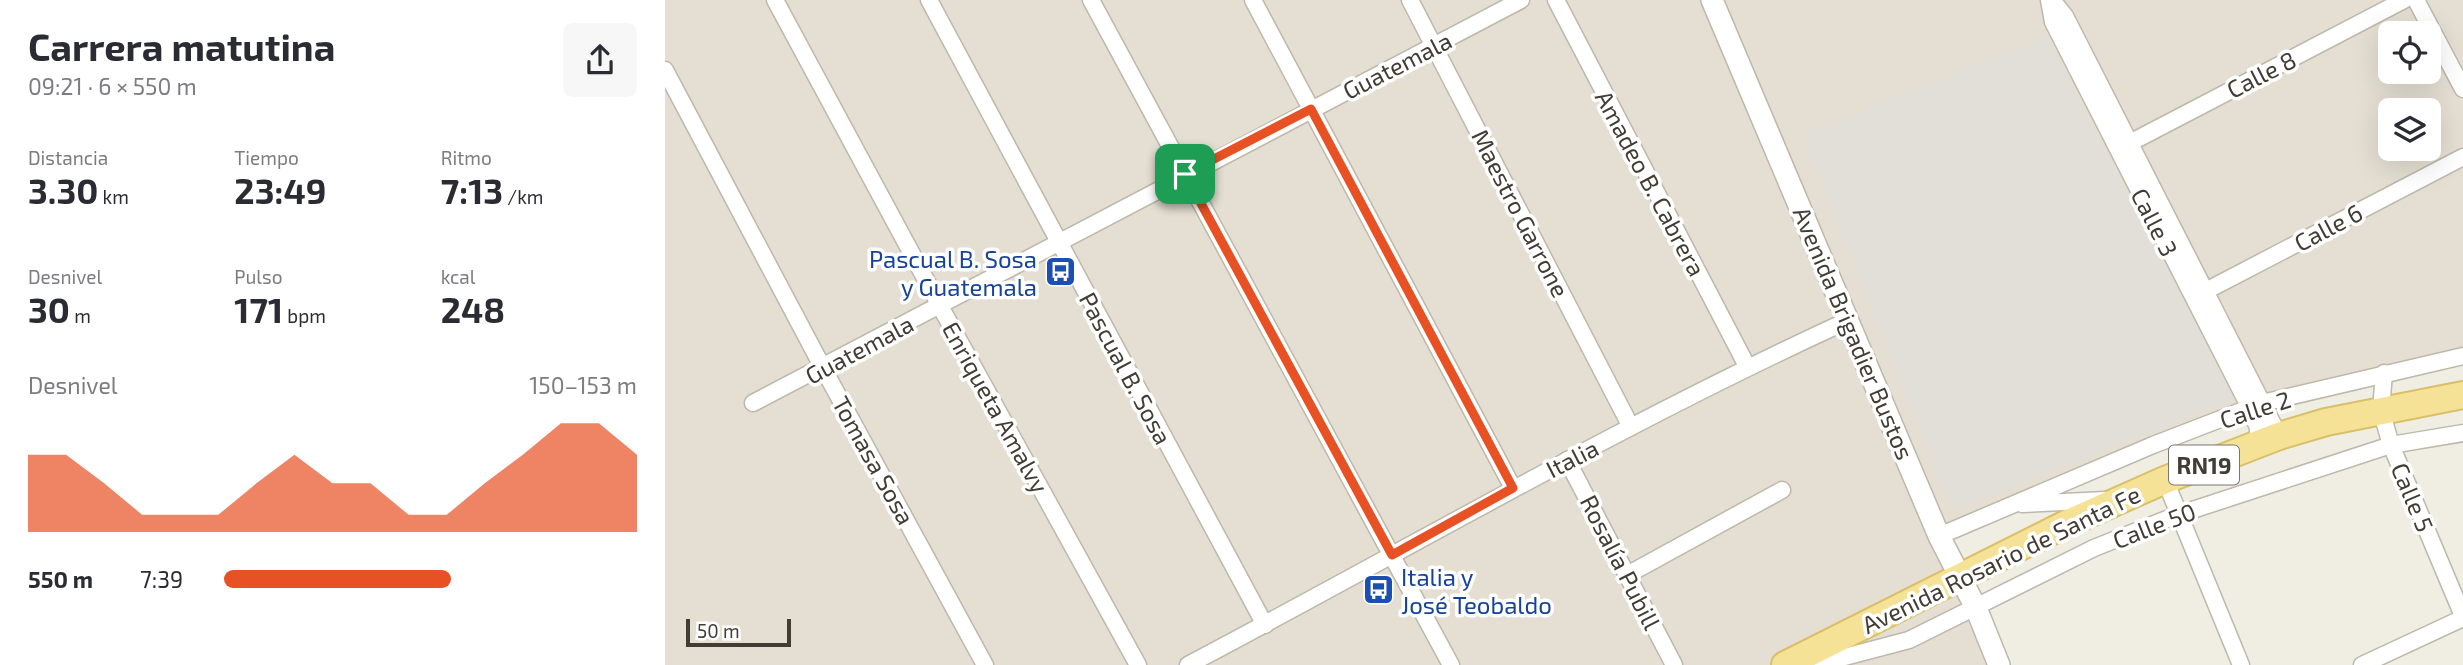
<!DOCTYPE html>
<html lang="es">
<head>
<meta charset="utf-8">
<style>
	:root { --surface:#fff; --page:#f7f7f7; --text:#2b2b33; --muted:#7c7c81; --accent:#e85123 }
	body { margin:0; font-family:"Exo 2",sans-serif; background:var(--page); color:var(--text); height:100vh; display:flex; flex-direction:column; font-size:26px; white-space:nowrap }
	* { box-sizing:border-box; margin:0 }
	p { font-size:23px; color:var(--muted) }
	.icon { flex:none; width:38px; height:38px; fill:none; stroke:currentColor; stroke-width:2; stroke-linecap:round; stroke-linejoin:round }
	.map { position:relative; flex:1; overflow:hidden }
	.panel { display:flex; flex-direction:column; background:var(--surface); width:665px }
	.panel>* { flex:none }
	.buttons { position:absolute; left:1713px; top:21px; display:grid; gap:14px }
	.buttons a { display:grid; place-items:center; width:63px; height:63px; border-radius:10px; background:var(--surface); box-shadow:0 7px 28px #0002; font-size:35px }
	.scale { position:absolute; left:21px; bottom:18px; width:105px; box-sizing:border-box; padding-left:7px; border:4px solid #413d34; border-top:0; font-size:19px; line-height:24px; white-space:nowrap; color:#413d34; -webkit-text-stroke:5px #fff; paint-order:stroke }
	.pin { position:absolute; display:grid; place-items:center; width:60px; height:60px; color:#fff; margin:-30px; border-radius:14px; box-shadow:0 4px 10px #0006 }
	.round { display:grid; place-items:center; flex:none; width:74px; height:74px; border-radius:10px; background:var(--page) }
	.headline { display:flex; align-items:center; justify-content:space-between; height:119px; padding:0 28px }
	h1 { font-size:38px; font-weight:700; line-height:52px }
	.metrics { display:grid; grid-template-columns:repeat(3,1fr); gap:10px; height:119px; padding:7px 28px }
	.metrics div { display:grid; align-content:center }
	.metrics b { font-size:35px; font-weight:700 }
	.metrics small { font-size:19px; font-weight:400 }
	.metrics p { font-size:19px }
	.chart { height:196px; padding:14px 28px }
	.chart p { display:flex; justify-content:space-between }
	.chart svg { width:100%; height:126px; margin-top:7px; fill:var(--accent); opacity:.7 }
	ul { padding:0 28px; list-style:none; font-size:23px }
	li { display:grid; grid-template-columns:112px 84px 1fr; align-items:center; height:52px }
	li i { height:18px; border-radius:9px; background:var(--accent) }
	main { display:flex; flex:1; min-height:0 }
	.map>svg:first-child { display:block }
	.residential { fill:#e4dfd2; fill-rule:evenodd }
	.industrial { fill:#e2dfd9 }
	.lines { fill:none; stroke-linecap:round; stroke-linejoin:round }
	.minor-casing { stroke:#bdb8aa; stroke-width:19 }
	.tertiary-casing { stroke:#bdb8aa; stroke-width:24 }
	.primary-casing { stroke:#d8c069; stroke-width:30 }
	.minor { stroke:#fff; stroke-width:16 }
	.tertiary { stroke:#fff; stroke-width:21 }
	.primary { stroke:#f5e297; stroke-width:26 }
	.route-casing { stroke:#fff; stroke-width:14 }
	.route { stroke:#e85123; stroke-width:9 }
	.labels { text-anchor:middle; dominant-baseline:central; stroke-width:7; stroke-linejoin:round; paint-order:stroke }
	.shield { fill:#fff; stroke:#7a7771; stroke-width:2 }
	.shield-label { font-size:23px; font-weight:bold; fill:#413d34 }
	.street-label { font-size:24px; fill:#413d34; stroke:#fff }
	.transit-label { font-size:24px; fill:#164399; stroke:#fff; text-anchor:end }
</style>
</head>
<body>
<main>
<section class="panel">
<div class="headline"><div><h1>Carrera matutina</h1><p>09:21 · 6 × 550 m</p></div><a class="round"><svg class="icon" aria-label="share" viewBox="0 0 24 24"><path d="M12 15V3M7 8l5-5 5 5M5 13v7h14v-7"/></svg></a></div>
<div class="metrics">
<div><p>Distancia</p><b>3.30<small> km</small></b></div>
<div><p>Tiempo</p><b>23:49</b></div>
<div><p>Ritmo</p><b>7:13<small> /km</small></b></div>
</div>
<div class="metrics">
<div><p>Desnivel</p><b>30<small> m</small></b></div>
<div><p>Pulso</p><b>171<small> bpm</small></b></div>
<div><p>kcal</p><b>248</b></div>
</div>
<div class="chart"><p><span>Desnivel</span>150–153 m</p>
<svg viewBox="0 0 160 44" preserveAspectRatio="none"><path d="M0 44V17L10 17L20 27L30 38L40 38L50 38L60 27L70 17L80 27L90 27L100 38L110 38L120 27L130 17L140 6L150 6L160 17V44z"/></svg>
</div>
<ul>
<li><b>550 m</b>7:39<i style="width:55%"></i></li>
</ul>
</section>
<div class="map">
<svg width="1798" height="665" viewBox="0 0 1798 665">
	<rect width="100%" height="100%" fill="#f0ede3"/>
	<path class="residential" d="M0,0h1798v356l-201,47 -323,133 60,129h-1334zM1726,33h38v39h-38zM1726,110h38v39h-38z"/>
	<path class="industrial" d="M1382,35l186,364 -280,111 -151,-375z"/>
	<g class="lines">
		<defs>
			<g id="minor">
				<path d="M110,0l165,306 198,359"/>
				<path d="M264,0l336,625"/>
				<path d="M426,0l360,665"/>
				<path d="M588,0l260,488"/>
				<path d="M745,0l221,427"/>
				<path d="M891,0l191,366"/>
				<path d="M1384,0l4,22 197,386 8,20v16"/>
				<path d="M1387,0l13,16 214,420"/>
				<path d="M1751,0l47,89"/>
				<path d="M0,70l158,298 162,297"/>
				<path d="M1455,148l284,-148"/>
				<path d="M1533,295l265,-138"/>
				<path d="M1719,373l-3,37 10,35 72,171"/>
				<path d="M88,403l768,-403"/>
				<path d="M902,460l107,205"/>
				<path d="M1500,480l76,185"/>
				<path d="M1357,504l83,-4"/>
				<path d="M1274,536l214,-91 109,-42 201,-47"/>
				<path d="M962,575l155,-85"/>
				<path d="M1140,660l32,-1 72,-19 185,-92 83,-33 214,-70 72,-12"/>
				<path d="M523,665c220,-116 435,-242 661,-345"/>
				<path d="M1697,665l101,-47"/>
			</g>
			<path id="tertiary" d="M1047,0l227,536 37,72 23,57"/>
			<path id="primary" d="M1120,665l281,-141 99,-44 114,-44 47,-14 137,-27"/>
		</defs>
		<use href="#minor" class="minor-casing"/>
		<use href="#tertiary" class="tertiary-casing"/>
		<use href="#primary" class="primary-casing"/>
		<use href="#minor" class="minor"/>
		<use href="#tertiary" class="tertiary"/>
		<use href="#primary" class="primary"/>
	</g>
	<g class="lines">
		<defs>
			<path id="route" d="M646,109l202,379 -121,67 -207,-381z"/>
		</defs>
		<use href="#route" class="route-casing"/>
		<use href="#route" class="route"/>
	</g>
	<defs>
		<symbol id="bus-square" viewBox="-11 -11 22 22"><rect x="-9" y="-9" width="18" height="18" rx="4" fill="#1a4fb4" stroke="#fff"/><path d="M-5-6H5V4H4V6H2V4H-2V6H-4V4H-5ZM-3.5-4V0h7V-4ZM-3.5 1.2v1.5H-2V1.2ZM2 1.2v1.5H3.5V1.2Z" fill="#fff"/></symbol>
	</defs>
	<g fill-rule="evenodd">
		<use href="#bus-square" x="378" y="254" width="35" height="35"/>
		<use href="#bus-square" x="696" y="572" width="35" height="35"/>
	</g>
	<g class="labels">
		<rect class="shield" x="1504" y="445.5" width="70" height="39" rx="5"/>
		<g class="shield-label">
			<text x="1539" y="465">RN19</text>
		</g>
		<g class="street-label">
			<text transform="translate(732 65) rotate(-27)">Guatemala</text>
			<text transform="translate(1596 74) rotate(-27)">Calle 8</text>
			<text transform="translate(986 183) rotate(62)">Amadeo B. Cabrera</text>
			<text transform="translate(856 213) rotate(63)">Maestro Garrone</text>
			<text transform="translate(1490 222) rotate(63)">Calle 3</text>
			<text transform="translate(1663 227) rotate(-28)">Calle 6</text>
			<text transform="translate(1189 333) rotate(67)">Avenida Brigadier Bustos</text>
			<text transform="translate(194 349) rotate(-28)">Guatemala</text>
			<text transform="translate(461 368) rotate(62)">Pascual B. Sosa</text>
			<text transform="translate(331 407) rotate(61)">Enriqueta Amalvy</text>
			<text transform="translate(1590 409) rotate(-18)">Calle 2</text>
			<text transform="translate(907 458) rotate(-27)">Italia</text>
			<text transform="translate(209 460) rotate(61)">Tomasa Sosa</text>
			<text transform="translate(1748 497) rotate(67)">Calle 5</text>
			<text transform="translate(1489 525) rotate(-21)">Calle 50</text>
			<text transform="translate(1336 559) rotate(-26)">Avenida Rosario de Santa Fe</text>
			<text transform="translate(956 562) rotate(63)">Rosalía Pubill</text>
		</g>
		<g class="transit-label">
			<text x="372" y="258">Pascual B. Sosa<tspan x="372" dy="28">y Guatemala</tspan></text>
			<text x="736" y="576" text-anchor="start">Italia y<tspan x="736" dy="28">José Teobaldo</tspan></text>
		</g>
	</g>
</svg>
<div class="buttons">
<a><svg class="icon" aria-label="locate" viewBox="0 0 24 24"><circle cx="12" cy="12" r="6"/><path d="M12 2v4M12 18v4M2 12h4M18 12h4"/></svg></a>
<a><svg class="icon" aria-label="layers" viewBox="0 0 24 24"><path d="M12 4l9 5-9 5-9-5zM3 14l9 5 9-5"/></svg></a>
</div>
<div class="scale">50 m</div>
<div class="pin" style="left:520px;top:174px;background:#1e9e55"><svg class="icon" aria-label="arrive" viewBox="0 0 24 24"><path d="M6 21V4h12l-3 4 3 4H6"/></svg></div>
</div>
</main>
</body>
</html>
